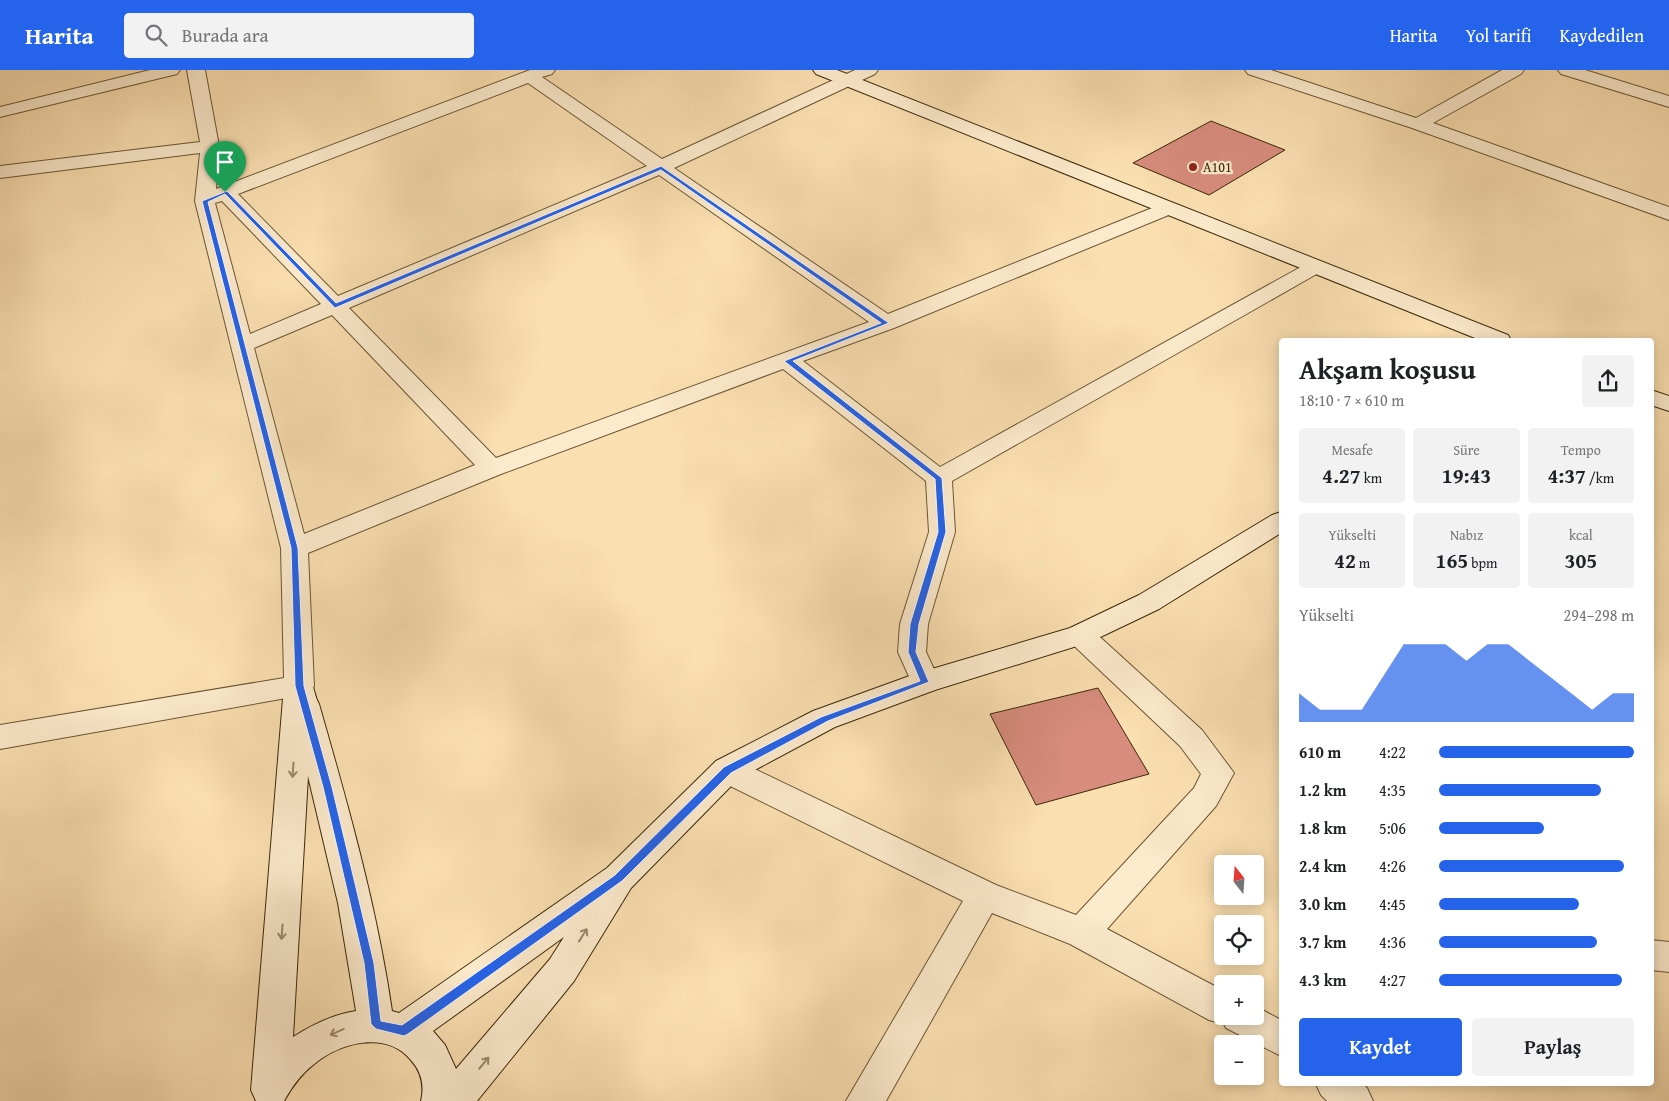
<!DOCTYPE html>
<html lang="tr">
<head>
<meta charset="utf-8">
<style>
	:root { --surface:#fff; --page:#f2f2f2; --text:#202124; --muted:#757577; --accent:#2563eb }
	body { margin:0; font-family:"Gentium Book Plus",serif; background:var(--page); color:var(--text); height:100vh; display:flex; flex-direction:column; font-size:19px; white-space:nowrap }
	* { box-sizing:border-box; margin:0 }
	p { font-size:16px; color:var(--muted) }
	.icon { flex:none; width:28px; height:28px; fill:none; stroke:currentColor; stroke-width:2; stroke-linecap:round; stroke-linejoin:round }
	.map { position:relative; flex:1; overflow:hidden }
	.drawer { position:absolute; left:1279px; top:268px; width:375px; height:748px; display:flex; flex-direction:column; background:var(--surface); border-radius:5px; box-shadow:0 2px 12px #0003 }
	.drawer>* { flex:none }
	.needle { width:32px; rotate:343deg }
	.fabs { position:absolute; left:1214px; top:785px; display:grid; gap:10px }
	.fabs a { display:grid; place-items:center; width:50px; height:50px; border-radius:5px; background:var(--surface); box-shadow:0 2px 12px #0003; font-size:25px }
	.pin { position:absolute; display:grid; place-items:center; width:42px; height:42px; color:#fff; margin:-51px -21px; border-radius:50% 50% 50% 0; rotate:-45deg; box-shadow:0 0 5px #0007 }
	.pin .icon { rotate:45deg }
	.round { display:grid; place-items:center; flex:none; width:52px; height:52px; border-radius:5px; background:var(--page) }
	.head { display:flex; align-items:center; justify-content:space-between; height:85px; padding:0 20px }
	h1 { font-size:28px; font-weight:800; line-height:38px }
	.figures { display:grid; grid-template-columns:repeat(3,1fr); gap:8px; height:85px; padding:5px 20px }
	.figures div { display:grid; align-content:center; border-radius:5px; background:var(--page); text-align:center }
	.figures b { font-size:21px; font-weight:800 }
	.figures small { font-size:14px; font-weight:400 }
	.figures p { font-size:14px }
	.chart { height:140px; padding:10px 20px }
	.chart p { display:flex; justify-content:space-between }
	.chart svg { width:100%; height:90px; margin-top:5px; fill:var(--accent); opacity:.7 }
	.cta { display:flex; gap:10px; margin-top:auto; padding:10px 20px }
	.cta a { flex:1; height:58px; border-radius:5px; background:var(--accent); color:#fff; font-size:20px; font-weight:800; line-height:58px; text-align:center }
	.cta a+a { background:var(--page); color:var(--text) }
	ul { padding:0 20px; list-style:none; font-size:16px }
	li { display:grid; grid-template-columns:80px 60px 1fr; align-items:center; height:38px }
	li i { height:12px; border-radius:6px; background:var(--accent) }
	header { display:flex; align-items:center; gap:30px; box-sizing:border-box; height:70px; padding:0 25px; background:var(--accent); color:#fff }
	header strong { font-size:24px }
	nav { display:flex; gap:28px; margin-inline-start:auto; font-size:18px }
	.search { width:350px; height:45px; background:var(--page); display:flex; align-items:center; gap:12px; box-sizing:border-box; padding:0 18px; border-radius:5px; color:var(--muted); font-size:19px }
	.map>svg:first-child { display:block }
	.building { fill:#d78c7d; stroke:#3b2707 }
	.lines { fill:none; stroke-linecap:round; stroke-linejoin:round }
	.street-casing { stroke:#6b5532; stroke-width:2 }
	.secondary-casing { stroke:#3b2707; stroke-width:2 }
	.street { fill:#fceacc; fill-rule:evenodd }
	.secondary { fill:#fceacc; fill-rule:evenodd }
	.oneway { stroke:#9c886a }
	.route { fill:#2563eb; stroke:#fff; fill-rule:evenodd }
	.poi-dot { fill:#8f2418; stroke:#fceacc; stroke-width:2 }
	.labels { text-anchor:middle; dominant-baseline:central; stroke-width:4.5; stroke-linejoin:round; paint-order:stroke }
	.far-poi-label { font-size:14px; fill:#3b2707; stroke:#fceacc; text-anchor:start }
</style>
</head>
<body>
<header>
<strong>Harita</strong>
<div class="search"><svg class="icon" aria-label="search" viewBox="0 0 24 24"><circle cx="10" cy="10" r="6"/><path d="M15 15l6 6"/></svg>Burada ara</div>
<nav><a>Harita</a><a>Yol tarifi</a><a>Kaydedilen</a></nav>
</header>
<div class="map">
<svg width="1669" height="1031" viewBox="0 0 1669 1031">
	<rect width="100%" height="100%" fill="#fadfb1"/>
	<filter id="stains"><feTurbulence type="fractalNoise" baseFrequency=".004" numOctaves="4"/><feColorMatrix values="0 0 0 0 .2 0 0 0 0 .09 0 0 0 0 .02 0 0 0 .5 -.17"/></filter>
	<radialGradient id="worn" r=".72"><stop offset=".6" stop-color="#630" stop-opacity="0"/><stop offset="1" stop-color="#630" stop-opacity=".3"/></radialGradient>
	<g class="building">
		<path d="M1211,51l74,29 -76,45 -76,-32z"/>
		<path d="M1098,618l51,86 -113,31 -46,-91z"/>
	</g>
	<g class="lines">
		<defs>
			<g id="street">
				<path d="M150,0h30l-3,4 -177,43v-10z"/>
				<path d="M187,0h18l14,76 -3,43 314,-119h25l-3,4 -10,3 120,82 193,-89h23l-3,4 -201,94 214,146 274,-110h14l3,4 -3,4 -282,116 -91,33 137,106 368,-204 7,-2 7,2 4,4 -4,4 -370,210 3,51 -27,92 -2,28 14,30 -5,8 -10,3 -10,-3 -17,-38 2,-28 29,-92 -3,-51 -143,-112 -282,105 -193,79 6,133 -5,8 -309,55v-24l284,-47 -3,-130 -86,-347 5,-48 -200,25v-12l200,-24zM528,13l119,83 -309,130 -100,-102zM659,105l210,147 -373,136 -147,-150zM222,131l99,103 -71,30 -35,-131zM332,245l143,150 -171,69 -50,-186z"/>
				<path d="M1245,0h26l145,48 86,-48h22l-3,4 -88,49 236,84v13l-257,-92 -164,-54z"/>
				<path d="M1558,0h27l84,26v11l-108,-33z"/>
				<path d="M1080,555l10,3 112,102 32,43 -18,33 -109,123 115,61v26h33v-10l26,14v36l-55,-28 -2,-4 -15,-4 -139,-76 -78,-31 -106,188h-40l117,-200 -247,-122 -5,-9 5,-9 11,-3 11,3 258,124 80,30 118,-127 7,-14 -21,-28 -110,-104 -4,-7 4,-7z"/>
				<path d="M1651,870l18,2v30l-18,-2z"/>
				<path d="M1315,1012h46l6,6 6,13h-46l-6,-6z"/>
			</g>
			<g id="secondary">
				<path d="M813,0h24l671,265 3,5h-31l-664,-266z"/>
				<path d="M1651,320l18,6v15l-18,-6z"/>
				<path d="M1281,442v21l-122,76 -69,33 -155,48 -100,37 -97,52 -107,109 -57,93 -97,120h-56c4,-17 0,-30 -11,-42 -25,-29 -71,-16 -97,6 -13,10 -21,22 -29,36h-28l-5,-11 33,-404 5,-8 10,-3 10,3c6,10 5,17 10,26 29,101 58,203 73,307l7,2 208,-145 109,-107 97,-50 102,-37 155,-46 69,-33 133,-80zM308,706l30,127 18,108c-22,3 -44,14 -63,26zM564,867l-14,22 -94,110 -11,-24 -12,-14z"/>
			</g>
		</defs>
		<use href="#street" class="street-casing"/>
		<use href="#secondary" class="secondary-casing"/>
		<use href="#street" class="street"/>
		<use href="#secondary" class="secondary"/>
	</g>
	<defs><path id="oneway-shaft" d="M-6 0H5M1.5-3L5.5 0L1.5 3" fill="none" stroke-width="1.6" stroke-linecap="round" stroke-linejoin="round" transform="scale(1.25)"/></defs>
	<g class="oneway">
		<use href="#oneway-shaft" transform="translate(293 700) rotate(94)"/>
		<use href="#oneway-shaft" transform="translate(282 862) rotate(94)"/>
		<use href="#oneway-shaft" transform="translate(583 865) rotate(-58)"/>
		<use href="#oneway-shaft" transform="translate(337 962) rotate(156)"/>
		<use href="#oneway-shaft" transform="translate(484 993) rotate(-50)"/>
	</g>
	<path class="route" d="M661,96l228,157 -96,38 149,117 4,54 -27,92 -3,28 13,30 -101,39 -97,52 -109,108 -214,153 -4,2 -28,-7 -5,-5 -7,-61 -41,-176 -28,-101 -4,-138 -89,-347 25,-10 109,112zM661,100l220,153 -97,38 151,118 3,53 -28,92 -2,28 12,29 -99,36 -97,50 -109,108 -213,150 -21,-4 -7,-58 -42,-176 -28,-101 -6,-138 -90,-346 17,-8 110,114z"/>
	<circle class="poi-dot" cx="1193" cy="97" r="5"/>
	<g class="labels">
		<g class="far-poi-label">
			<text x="1203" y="97">A101</text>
		</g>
	</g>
	<rect width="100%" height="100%" filter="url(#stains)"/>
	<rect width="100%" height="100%" fill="url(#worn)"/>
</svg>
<div class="fabs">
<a><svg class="needle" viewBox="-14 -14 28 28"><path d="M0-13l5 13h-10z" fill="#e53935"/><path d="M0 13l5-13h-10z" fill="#757577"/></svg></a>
<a><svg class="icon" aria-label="locate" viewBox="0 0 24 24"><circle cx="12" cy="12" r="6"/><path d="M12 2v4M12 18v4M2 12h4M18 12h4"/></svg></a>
<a>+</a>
<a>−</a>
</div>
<div class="pin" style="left:225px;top:122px;background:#1e9e55"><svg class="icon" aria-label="arrive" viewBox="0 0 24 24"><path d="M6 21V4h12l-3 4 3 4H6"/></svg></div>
<section class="drawer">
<div class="head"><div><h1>Akşam koşusu</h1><p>18:10 · 7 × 610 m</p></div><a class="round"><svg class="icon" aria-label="share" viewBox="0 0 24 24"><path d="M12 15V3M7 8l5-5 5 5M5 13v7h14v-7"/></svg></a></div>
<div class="figures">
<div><p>Mesafe</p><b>4.27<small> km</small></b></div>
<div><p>Süre</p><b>19:43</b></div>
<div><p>Tempo</p><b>4:37<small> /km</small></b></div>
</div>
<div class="figures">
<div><p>Yükselti</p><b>42<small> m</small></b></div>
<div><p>Nabız</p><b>165<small> bpm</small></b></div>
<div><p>kcal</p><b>305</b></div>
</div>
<div class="chart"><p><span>Yükselti</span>294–298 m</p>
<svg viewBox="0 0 160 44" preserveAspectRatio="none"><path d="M0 44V30L10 38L20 38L30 38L40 22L50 6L60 6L70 6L80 14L90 6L100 6L110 14L120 22L130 30L140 38L150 30L160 30V44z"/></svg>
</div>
<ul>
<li><b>610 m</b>4:22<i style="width:100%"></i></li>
<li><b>1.2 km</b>4:35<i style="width:83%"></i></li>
<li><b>1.8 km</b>5:06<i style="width:54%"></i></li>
<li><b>2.4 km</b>4:26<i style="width:95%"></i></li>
<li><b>3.0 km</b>4:45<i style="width:72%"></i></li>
<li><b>3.7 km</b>4:36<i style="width:81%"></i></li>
<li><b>4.3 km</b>4:27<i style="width:94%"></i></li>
</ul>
<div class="cta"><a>Kaydet</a><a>Paylaş</a></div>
</section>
</div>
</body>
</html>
